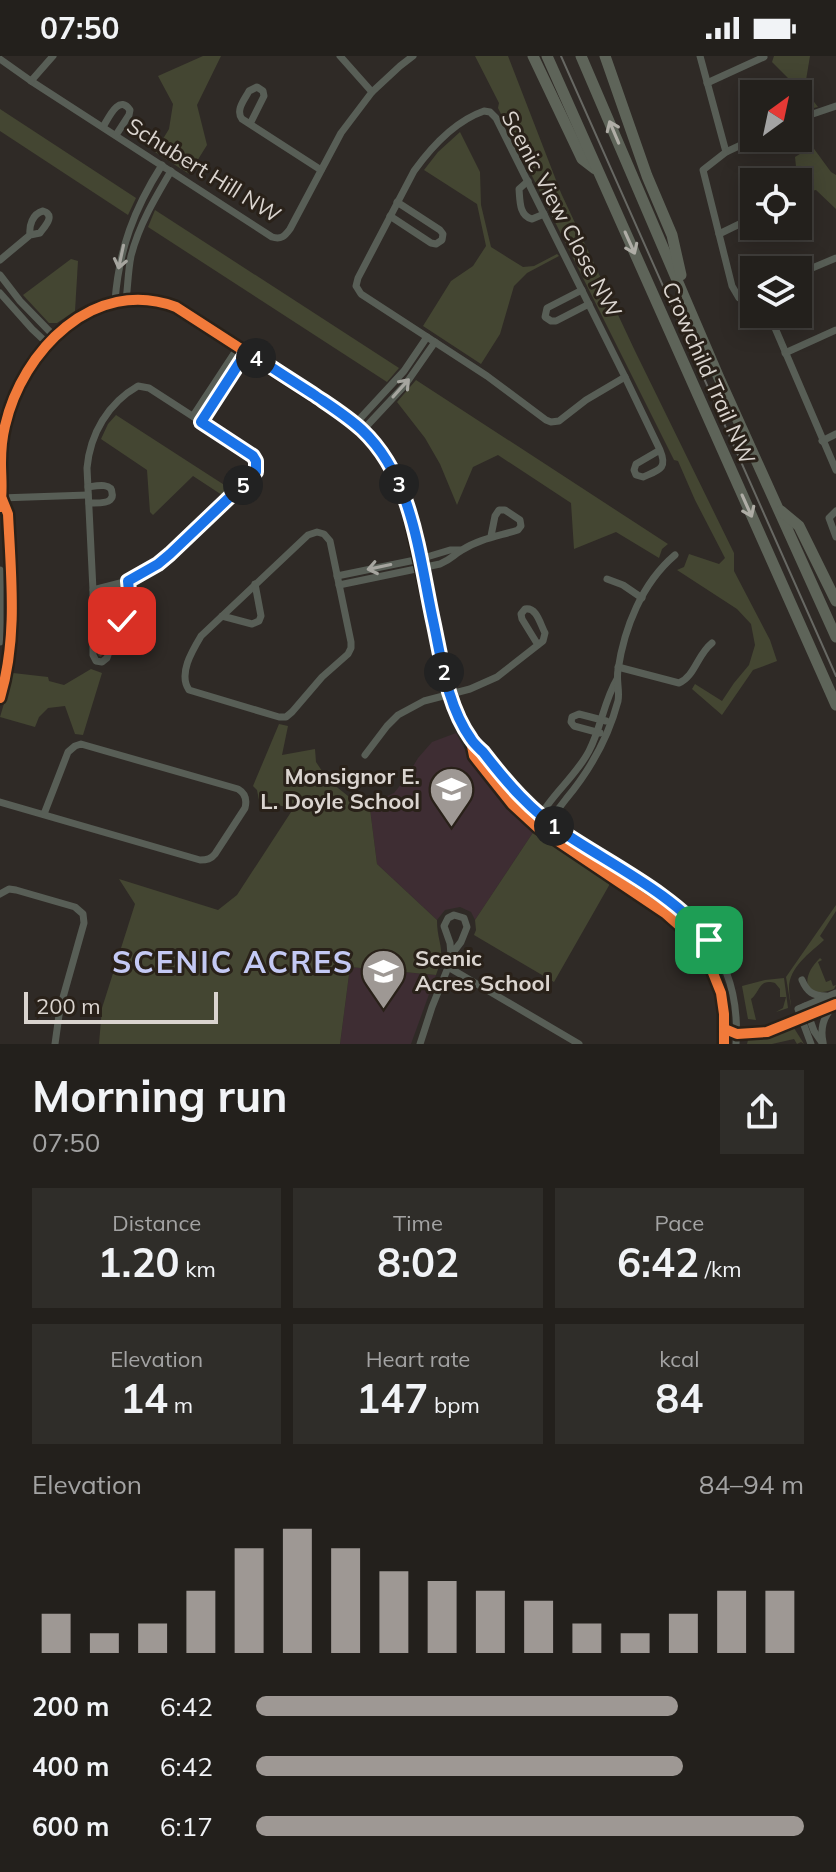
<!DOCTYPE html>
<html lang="en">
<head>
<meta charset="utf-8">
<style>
	:root { --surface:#23201c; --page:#2f2d29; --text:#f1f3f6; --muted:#a3a3a3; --line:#403e3b; --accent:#9e9894 }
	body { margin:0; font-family:Mulish,sans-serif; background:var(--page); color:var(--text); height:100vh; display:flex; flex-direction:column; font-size:30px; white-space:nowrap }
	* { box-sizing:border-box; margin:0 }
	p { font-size:26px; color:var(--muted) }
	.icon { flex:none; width:44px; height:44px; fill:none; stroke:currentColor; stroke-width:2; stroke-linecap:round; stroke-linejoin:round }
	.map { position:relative; height:988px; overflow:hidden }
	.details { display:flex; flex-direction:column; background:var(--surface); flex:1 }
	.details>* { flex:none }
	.needle { width:52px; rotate:33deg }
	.controls { position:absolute; left:740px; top:24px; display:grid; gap:16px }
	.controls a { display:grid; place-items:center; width:72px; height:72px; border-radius:0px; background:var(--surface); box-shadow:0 4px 20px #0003,0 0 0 2px var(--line); font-size:40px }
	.scale { position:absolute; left:24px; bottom:20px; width:194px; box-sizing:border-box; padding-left:8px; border:4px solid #dad4cf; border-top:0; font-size:22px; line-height:28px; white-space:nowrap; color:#dad4cf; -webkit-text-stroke:6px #292119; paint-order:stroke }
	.pin { position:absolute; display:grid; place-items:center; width:68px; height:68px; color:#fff; margin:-34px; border-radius:16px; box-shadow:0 4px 12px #0006 }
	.km { position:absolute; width:40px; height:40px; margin:-20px; border-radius:50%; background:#222; color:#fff; font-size:22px; line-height:40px; text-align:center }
	.round { display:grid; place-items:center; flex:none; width:84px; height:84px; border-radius:0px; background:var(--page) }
	.summary { display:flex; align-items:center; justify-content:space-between; height:136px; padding:0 32px }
	h1 { font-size:44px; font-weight:700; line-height:60px }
	.metrics { display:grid; grid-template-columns:repeat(3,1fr); gap:12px; height:136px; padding:8px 32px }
	.metrics div { display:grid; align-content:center; border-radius:0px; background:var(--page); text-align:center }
	.metrics b { font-size:40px; font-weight:700 }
	.metrics small { font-size:22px; font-weight:400 }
	.metrics p { font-size:22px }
	.chart { height:224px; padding:16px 32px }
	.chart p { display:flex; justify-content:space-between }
	.chart svg { width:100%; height:144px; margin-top:8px; stroke:var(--accent); stroke-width:6 }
	ul { padding:0 32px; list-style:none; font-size:26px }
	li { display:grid; grid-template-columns:128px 96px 1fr; align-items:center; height:60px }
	li i { height:20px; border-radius:10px; background:var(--accent) }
	.status { display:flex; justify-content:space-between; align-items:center; height:56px; padding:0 40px; background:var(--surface); direction:ltr }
	.status svg { height:22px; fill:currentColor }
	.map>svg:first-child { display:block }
	.education { fill:#3e2d33 }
	.green { fill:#444632 }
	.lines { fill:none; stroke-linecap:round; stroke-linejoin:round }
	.minor { stroke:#585e56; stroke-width:7 }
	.highway { stroke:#5e6459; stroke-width:11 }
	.tram { stroke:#676863; stroke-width:2 }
	.cycleway-casing { stroke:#292119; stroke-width:15 }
	.cycleway { stroke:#f17a3a; stroke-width:10 }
	.oneway { stroke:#afada6 }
	.oneway2 { stroke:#a6a59f }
	.route-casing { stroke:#fff; stroke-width:16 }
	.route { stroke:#1a73e8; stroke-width:10 }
	.labels { text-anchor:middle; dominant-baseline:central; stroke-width:6; stroke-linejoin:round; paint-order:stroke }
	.street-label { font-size:22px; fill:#dad4cf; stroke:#292119 }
	.poi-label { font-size:22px; font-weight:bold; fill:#dad4cf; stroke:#292119; text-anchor:end }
	.district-label { font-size:30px; font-weight:bold; letter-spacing:2px; fill:#c4c9f4; stroke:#292119 }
</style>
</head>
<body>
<div class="status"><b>07:50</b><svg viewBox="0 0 49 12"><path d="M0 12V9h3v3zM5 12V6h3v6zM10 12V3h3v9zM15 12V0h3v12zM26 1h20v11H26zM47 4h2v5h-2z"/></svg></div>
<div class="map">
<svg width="836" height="988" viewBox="0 0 836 988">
	<rect width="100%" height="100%" fill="#2f2a26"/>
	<g class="education">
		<path d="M456,677l19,35 12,15 19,23 28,25 -59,89 -4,-8 -11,-5 -15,3 -8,10 -60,-56 -8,-63h7l18,-8 12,-15 12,-20 14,-16z"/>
		<path d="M350,911l86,8 -25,69h-71z"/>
	</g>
	<g class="green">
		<path d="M203,0h18l-24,49 10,40 -18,29 -34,-22 14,-23 4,-25 -15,-28z"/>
		<path d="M475,0h33l53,137 74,158 99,202v18l36,69 7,21 -24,9 -31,45 -30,-26 3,-5 27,17 12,-18 15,-18 6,-20 -4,-21 -14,-15 -60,-39 7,-3 5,-13 30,10 6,-6 -30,-58 -17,-39 -4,-1 -176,-352 1,-5z"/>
		<path d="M774,0h36l-4,24 -5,5 17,22 -8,2 -19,-23 2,-3 -21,-21z"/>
		<path d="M0,53l136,89 -8,17 -128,-84z"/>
		<path d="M798,71l33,45 5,3v34l-20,-19 -9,2 -4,-4 -5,-2 -3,-29 8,-5 -11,-14h6z"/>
		<path d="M460,76l20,40 1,33 10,42 32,20 11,-1 23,-12 2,2 -32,17 -13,13 -14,48 -19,30 -58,-38 28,-45 22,-15 13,-20 -9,-42 -53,-34 14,-18z"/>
		<path d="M155,154l244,158 -12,14 -239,-155z"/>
		<path d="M71,203l7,2 -3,50 -18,12h-8l-26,-28z"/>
		<path d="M416,324l252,164 -6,5 -3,9 -43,-26 -42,17 -3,-46 -73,-48 -25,12 -16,38 -17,-41 -15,-26 -28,-36z"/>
		<path d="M116,359l113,73 -7,7 -29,-19 -40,39 -3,-3 -3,-42 -46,-31 7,-15z"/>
		<path d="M116,535l7,4 2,8 -24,54 -3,-2v-55l5,-7z"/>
		<path d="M91,613l11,4 -19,62 -8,-1 -10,-28 -17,2 -9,9 -4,10 -35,-10 13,-44 35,4 1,4 15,4z"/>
		<path d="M279,668l9,2 -6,29 33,-6 1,13 12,18 25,20 16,1 8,63 60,56c0,25 10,27 -1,55l-86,-8 -10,77h-241l3,-36 33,-104 -16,-25 99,31 19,-15 56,-86 -34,-9 -2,-10 -4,-4z"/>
		<path d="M534,775l77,51 -57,100 -80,-47 2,-5 -1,-10z"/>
		<path d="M836,849v6l-16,25 4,4c-14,13 -35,27 -35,48 0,7 2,14 2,19l-5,-30z"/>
		<path d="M820,902l2,2 -4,2 8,20 5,-2 2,6 3,-1 -2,4c-31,12 -34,-12 -14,-31z"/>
		<path d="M784,922l4,30 -12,4 7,-4 3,-11h-6v-8l-5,-6c-16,-5 -15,9 -24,16l5,21 -8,-1 -6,-33 23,-6z"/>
		<path d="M794,972l10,16 -3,-2 -4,2 -3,-5 -22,5h-25l1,-4 21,-4z"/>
	</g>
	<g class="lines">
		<g class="minor">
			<path d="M53,0l-22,25 241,156c9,3 13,-1 18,-8l51,-96 31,-41 -32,-36"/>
			<path d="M700,0l26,96"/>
			<path d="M0,3l31,22"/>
			<path d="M707,27l57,-26"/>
			<path d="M372,36l28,-26 13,-10"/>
			<path d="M484,55l6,1 6,6 129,259 -39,23 -27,21 -8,1 -5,-2 -59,-44 -126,-82 -5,-8 2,-8 56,-107c18,-25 41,-50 70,-60z"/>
			<path d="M798,63l38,-13"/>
			<path d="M250,68l14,-28 -1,-5 -6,-4 -8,4c-4,8 -14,19 -7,28l79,51"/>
			<path d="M103,71c6,-10 16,-33 27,-17l-1,5 -13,20"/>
			<path d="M528,125l-9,8c1,11 0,27 13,30l12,-5"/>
			<path d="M390,160l41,27 5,1 6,-4 1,-6 -3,-4 -43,-28"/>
			<path d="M719,178l35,-17"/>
			<path d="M0,204l30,-25 10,-2c5,-7 16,-18 3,-22 -11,3 -14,15 -13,24"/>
			<path d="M798,218l38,-16"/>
			<path d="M0,219l20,26 35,36"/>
			<path d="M582,234l-35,18 -2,9 6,4h5l33,-17"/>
			<path d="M0,237l32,36 16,15"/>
			<path d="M754,240l-15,2 -7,-12 -29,-116 23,-18 30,-14"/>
			<path d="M126,244c2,-15 2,-29 5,-44 8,-31 24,-58 40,-85"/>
			<path d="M115,245c4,-52 19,-92 47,-136"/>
			<path d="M769,258l67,156"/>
			<path d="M785,297l51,-23"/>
			<path d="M625,321l35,73c8,19 -1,20 -17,27l-7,-2 -2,-5 2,-6 24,-14"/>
			<path d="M138,330l11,2 102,66c6,6 7,12 4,20l-97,90 -30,17 -35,9 -6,-122c3,-34 21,-65 51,-82z"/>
			<path d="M193,360l46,-70"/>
			<path d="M201,366l46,-71"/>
			<path d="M355,368l49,-53 23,-34"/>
			<path d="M363,374l42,-45 30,-43"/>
			<path d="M822,385l14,-7"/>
			<path d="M88,431c7,-1 24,-5 24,6 1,3 0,5 -2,7 -4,4 -16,3 -21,3"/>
			<path d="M0,442l88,-3"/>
			<path d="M0,451c3,-15 1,-29 1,-44 0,-12 1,-25 4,-37 17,-75 89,-150 171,-119l175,113c26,22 43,48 55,80l41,186 14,35 10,20 3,15 38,48 25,23 128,86 26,23 16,22 14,35 3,21v30"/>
			<path d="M836,455l-7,7 7,19"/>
			<path d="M317,476l7,2 6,7 21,101v6l-3,6 -26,23 -30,35 -6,5h-7l-90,-27c-11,-16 3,-39 12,-54l107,-101z"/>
			<path d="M0,514v72"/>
			<path d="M337,520l83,-17 30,-9h10"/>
			<path d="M607,523l16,6 19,13"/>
			<path d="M339,529l101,-21c12,-5 12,-8 22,-14 17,-11 37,-14 56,-20l3,-4 -1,-6 -15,-10h-6l-4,6 -4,20"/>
			<path d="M93,534v65l3,6 6,1 5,-4 8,-24 15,-32 -2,-21"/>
			<path d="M222,560l30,8 7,-3 2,-5 -6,-32"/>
			<path d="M618,611l61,16c16,-7 18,-28 33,-40"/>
			<path d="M0,642c18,-60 11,-122 8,-184l-5,-13"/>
			<path d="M600,677l-26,-7 -3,-4 1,-5 7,-3 27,7"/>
			<path d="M471,685c13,11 21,25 32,37 13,16 28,30 44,43 85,67 198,90 189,223"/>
			<path d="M365,699l22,-29 11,-11 26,-14 46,-12 27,-12 46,-36 2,-8c-5,-9 -8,-26 -20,-24l-4,5 1,5 16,26"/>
			<path d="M0,746l200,58c7,0 11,-1 15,-6l30,-46c2,-8 0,-15 -7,-19l-157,-45 -6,2 -7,6 -24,62"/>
			<path d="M539,762c13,-24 37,-42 50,-67 12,-23 15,-50 28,-72"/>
			<path d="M546,767c7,-7 14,-16 20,-24 25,-30 42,-60 52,-98 2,-11 -2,-20 0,-31 6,-42 24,-87 57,-115"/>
			<path d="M0,838l9,-5 7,1 59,17 8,7 1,9 -24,85 -5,36"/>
			<path d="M454,859l10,3 3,9 -6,15 -10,13 -1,-12 -6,-17 4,-8z"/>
			<path d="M448,911l131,77"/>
			<path d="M802,924c5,12 11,16 24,16"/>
			<path d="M805,950l9,25 9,13"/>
			<path d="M805,962l26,-11"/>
			<path d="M823,986c-3,-14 0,-25 10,-35"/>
			<path d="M420,988l12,-37 17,-42"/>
			<path d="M811,988l-13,-35 38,-16"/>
		</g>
		<g class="highway">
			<path d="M533,0l49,103 13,10"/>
			<path d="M547,0l289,649"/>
			<path d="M581,0l138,322 117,259"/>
			<path d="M605,0l42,120 25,59 9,40"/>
			<path d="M781,455l18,15 37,75"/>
		</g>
		<path class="tram" d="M561,0l275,620"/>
		<defs>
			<g id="cycleway">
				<path d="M0,451c3,-15 1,-29 1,-44 0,-12 1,-25 4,-37 17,-75 89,-150 171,-119l175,113c26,22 43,48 55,80l41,186 14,35 10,20 3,15 38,48 25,23 128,86 26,23 16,22 14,35 3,21v30"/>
				<path d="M0,642c18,-60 11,-122 8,-184l-6,-15"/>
				<path d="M725,973l12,5 30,-2 69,-28"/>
			</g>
		</defs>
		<use href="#cycleway" class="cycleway-casing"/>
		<use href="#cycleway" class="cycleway"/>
	</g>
	<defs><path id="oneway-shaft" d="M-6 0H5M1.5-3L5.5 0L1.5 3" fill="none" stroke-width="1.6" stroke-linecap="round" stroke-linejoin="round" transform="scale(2)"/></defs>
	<g class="oneway">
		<use href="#oneway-shaft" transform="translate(614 76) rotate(-113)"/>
		<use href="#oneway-shaft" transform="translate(630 187) rotate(66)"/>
		<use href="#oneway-shaft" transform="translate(747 450) rotate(66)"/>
	</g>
	<g class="oneway2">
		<use href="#oneway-shaft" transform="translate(121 201) rotate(102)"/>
		<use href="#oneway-shaft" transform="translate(401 332) rotate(-48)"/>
		<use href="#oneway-shaft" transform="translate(379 511) rotate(168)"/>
	</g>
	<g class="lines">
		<defs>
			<path id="route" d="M122,565l8,-19 -2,-21 30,-17 12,-10 86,-82v-11l-3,-5 -52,-34 46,-71c22,15 44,29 66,43 16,11 34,22 49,36 52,49 57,128 72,195 8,38 14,82 37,114 3,5 8,9 12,13 24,31 48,59 81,81 46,31 113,63 145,107"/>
		</defs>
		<use href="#route" class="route-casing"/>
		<use href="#route" class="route"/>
	</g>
	<defs>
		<symbol id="school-pin" viewBox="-11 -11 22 30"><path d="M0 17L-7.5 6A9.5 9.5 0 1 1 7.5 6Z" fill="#9e9894" stroke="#292119"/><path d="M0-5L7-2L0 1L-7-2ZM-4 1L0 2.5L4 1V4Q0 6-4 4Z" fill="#fff"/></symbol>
	</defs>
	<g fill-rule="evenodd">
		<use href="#school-pin" x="426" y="708" width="51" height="69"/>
		<use href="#school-pin" x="358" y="890" width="51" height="69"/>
	</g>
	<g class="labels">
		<g class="street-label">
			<text transform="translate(204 114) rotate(32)">Schubert Hill NW</text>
			<text transform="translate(562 158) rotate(62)">Scenic View Close NW</text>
			<text transform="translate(709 317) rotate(66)">Crowchild Trail NW</text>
		</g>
		<g class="poi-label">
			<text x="420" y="720">Monsignor E.<tspan x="420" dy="25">L. Doyle School</tspan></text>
			<text x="415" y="902" text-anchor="start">Scenic<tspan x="415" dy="25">Acres School</tspan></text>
		</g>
		<g class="district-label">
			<text x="233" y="906">SCENIC ACRES</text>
		</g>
	</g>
</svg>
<div class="controls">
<a><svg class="needle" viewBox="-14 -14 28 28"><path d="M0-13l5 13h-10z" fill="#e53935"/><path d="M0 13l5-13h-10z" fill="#a3a3a3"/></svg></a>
<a><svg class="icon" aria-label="locate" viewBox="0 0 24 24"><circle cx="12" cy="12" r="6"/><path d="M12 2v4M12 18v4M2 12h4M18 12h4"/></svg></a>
<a><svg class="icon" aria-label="layers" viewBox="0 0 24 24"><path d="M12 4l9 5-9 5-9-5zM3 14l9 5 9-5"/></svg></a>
</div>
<div class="scale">200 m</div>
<div class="pin" style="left:709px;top:884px;background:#1e9e55"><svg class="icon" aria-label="arrive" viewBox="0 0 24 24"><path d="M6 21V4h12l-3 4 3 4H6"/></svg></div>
<div class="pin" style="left:122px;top:565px;background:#d93025"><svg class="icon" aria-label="check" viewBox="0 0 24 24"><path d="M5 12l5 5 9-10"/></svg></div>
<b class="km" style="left:554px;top:770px">1</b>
<b class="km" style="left:444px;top:616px">2</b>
<b class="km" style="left:399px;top:428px">3</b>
<b class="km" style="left:256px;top:302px">4</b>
<b class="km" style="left:243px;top:429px">5</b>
</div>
<section class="details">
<div class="summary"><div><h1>Morning run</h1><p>07:50</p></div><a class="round"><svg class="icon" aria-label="share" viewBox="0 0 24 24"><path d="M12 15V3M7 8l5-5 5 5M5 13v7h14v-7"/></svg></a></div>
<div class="metrics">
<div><p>Distance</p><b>1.20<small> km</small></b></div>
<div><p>Time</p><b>8:02</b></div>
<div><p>Pace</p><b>6:42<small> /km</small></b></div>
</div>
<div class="metrics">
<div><p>Elevation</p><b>14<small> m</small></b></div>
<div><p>Heart rate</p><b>147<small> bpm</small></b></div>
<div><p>kcal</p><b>84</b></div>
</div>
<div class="chart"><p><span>Elevation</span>84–94 m</p>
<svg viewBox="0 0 160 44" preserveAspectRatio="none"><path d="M5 44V32M15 44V38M25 44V35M35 44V25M45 44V12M55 44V6M65 44V12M75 44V19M85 44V22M95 44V25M105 44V28M115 44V35M125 44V38M135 44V32M145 44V25M155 44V25"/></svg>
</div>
<ul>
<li><b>200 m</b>6:42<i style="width:77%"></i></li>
<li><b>400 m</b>6:42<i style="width:78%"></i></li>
<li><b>600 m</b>6:17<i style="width:100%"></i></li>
</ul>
</section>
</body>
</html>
